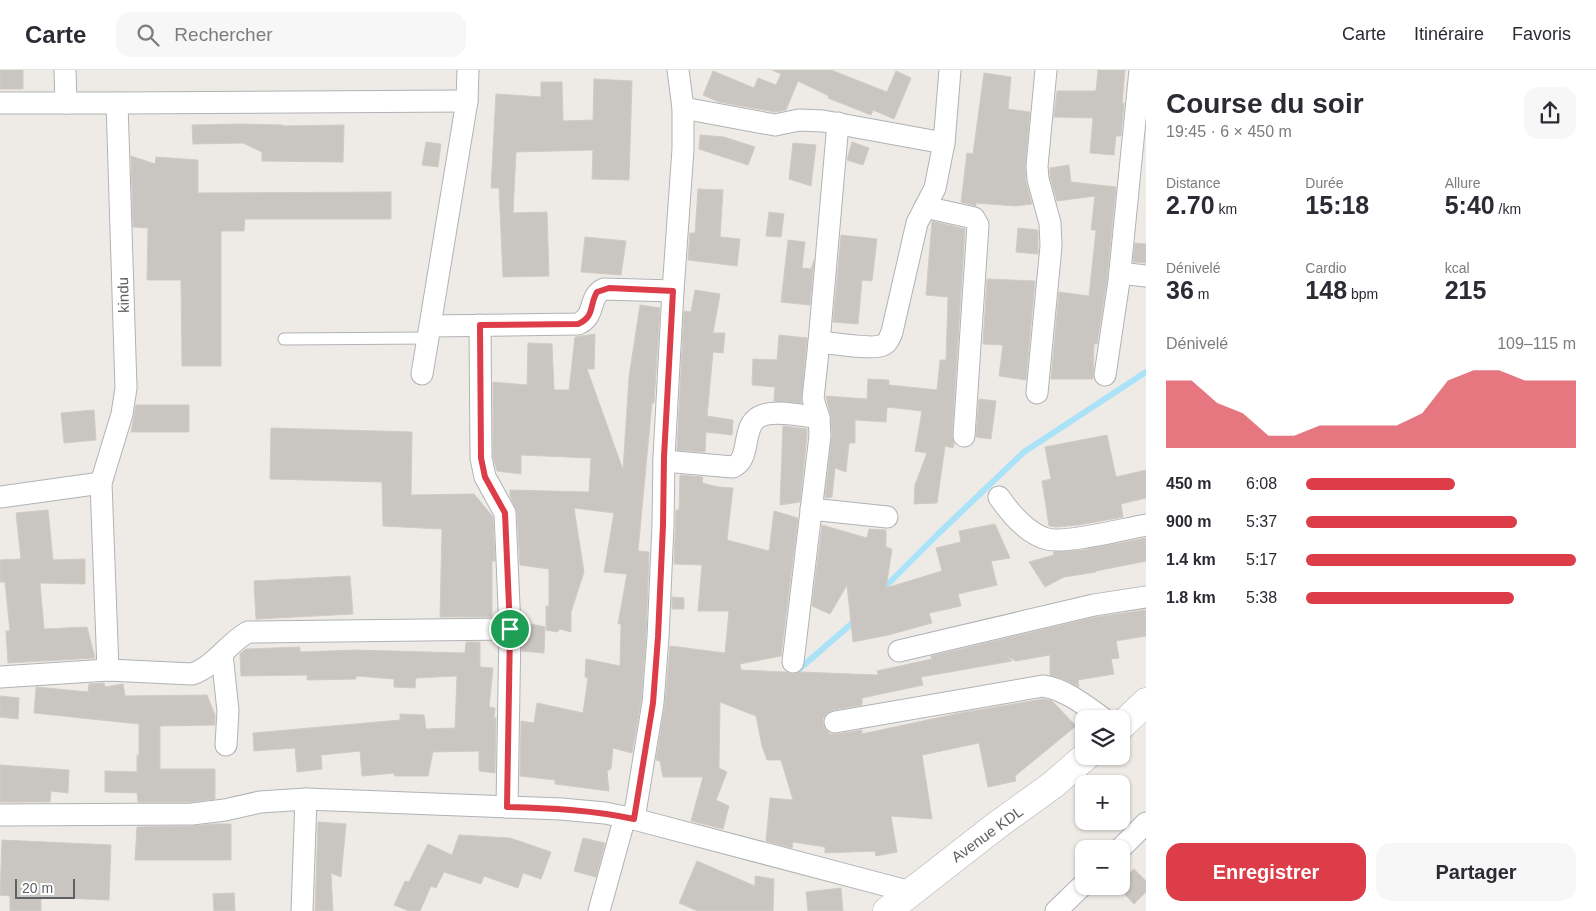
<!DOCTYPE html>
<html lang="fr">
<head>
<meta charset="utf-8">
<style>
	:root { --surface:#fff; --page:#f7f7f7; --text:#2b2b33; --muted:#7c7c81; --line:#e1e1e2; --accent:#dc3d49 }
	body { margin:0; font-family:Helvetica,sans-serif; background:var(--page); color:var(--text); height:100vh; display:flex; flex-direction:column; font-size:19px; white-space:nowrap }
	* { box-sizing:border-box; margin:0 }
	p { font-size:16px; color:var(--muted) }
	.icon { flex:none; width:28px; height:28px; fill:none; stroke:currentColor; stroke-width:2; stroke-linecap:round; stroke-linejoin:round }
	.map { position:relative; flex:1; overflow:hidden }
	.details { display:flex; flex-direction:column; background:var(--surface); width:450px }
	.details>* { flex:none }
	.buttons { position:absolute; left:1075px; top:640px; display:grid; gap:10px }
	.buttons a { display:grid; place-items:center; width:55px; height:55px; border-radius:10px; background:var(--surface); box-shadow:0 1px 4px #0004; font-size:25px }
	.scale { position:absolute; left:15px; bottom:12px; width:60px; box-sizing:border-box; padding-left:5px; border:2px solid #5d6164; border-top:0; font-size:14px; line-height:18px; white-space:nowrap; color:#5d6164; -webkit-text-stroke:4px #fff; paint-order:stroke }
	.pin { position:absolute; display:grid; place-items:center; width:42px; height:42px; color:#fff; margin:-21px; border:2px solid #fff; border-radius:50%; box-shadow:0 1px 5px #0007 }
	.round { display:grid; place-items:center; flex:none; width:52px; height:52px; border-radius:15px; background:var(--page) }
	.summary { display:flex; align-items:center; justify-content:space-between; height:85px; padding:0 20px }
	h1 { font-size:28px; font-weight:700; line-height:38px }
	.figures { display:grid; grid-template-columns:repeat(3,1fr); gap:8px; height:85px; padding:5px 20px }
	.figures div { display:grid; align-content:center }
	.figures b { font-size:25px; font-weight:700 }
	.figures small { font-size:14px; font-weight:400 }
	.figures p { font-size:14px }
	.chart { height:140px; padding:10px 20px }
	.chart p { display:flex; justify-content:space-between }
	.chart svg { width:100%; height:90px; margin-top:5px; fill:var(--accent); opacity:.7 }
	.primary-button { display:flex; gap:10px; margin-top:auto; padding:10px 20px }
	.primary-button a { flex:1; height:58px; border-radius:15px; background:var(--accent); color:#fff; font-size:20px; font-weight:700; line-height:58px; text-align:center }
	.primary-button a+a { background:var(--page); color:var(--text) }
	ul { padding:0 20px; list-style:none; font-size:16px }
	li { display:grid; grid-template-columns:80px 60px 1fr; align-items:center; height:38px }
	li i { height:12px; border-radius:6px; background:var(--accent) }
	header { display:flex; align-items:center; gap:30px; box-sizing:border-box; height:70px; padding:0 25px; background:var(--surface); border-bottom:1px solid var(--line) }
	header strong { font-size:24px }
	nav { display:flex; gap:28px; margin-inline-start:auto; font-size:18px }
	.search { width:350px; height:45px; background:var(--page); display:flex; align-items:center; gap:12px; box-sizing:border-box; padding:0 18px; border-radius:15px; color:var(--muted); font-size:19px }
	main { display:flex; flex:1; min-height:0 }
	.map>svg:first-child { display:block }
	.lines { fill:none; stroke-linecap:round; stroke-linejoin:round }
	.stream { stroke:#aae2f8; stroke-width:6 }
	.building { fill:#c9c5c1; stroke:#d2cbc4 }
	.lane-casing { stroke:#b0b3b6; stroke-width:13 }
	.street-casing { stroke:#b0b3b6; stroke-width:23 }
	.secondary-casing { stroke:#b1b5b9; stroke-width:29 }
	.lane { stroke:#fff; stroke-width:11 }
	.street { stroke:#fff; stroke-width:21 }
	.secondary { stroke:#fff; stroke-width:28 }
	.route-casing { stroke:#fff; stroke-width:10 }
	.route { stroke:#dc3d49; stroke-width:6 }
	.labels { text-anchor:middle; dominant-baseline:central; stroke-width:4.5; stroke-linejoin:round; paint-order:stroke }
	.street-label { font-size:15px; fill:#5d6164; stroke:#fff }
</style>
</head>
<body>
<header>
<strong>Carte</strong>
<div class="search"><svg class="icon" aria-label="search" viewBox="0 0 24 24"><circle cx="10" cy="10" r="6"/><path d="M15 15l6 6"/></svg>Rechercher</div>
<nav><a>Carte</a><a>Itinéraire</a><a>Favoris</a></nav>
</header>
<main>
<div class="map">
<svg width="1146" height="841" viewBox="0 0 1146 841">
	<rect width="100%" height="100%" fill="#eeeae5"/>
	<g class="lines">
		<g class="stream">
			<path d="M881,518l6,-3 51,-51 86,-82 122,-80"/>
			<path d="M789,608l68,-59"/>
		</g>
	</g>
	<g class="building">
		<rect x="0" y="0" width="23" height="19"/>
		<path d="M772,0h59l56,22 9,-21 15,7 -17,41 -21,-9 -2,5 -43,-17 1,-2 -31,-15 -12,29 -11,2 -56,-10 -16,-7 10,-24 41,17 4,-10 18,7 5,-11z"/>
		<path d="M1098,0h27l-3,33h2l-3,33h-5l-2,19 -24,-2 3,-35 -39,-1 3,-26h39z"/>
		<path d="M984,3l27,4 -3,32 22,3 -5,55 1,15 6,22 -17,2 -39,-3v3l-15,-4 6,-49 6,1z"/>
		<path d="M594,9l38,2 -3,99 -37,-1 1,-29 -77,2 -3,61 34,-1 2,64 -46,1 -4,-89h-8l5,-94 45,3v-15h21l1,39 30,-1z"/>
		<path d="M242,54l41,1v1l61,-1 -1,37 -81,-1v-9l-19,-9 -50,1 -1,-19z"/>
		<path d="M700,65l24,2 31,10 -7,18 -49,-16z"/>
		<path d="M426,72l15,2 -3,23 -16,-2z"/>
		<path d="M852,72l17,6 -6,17 -16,-5z"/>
		<path d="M793,73l23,2 -5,41 -22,-7z"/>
		<path d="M131,86l24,8 1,-7 42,3v33l193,-1v27h-146l-1,12h-23v135h-39l-1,-86h-34l1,-52 -15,-1z"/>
		<path d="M1069,95l2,17 45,5 -9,92 -10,65h-3l-1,35h-42l8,-87 30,4 7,-66h-5l4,-34 -38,5 -7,-24v-9z"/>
		<path d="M698,119l25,1 -3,47 20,2 -3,27 -49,-6 2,-27h5z"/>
		<path d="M769,142l15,2 -3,23 -15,-1z"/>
		<path d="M932,151l33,8 -13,206 2,8 -1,5 -8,-2 -8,57 -23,1 1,-19 12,-32 -12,-2 7,-40 -35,-4 -1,15 -31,-2v23h-6l-3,29 -11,-4 -3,29 -7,1 7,-63 -1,-18 -5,-21 41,3 1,-20 21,1v5l48,5 3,-30h6l2,-63 -22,-2z"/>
		<path d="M1018,158l20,2v24l-22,-2z"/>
		<path d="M841,165l36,4 -5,42 -10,-1 -4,44 -25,-2z"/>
		<path d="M585,167l41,4 -5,34 -40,-3z"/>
		<path d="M788,170l17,2 -3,26 9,1 3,-9 -4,45 -29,-3z"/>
		<path d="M1135,173l11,1v19l-13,-1z"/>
		<path d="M987,209l48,2 -9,99 -27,-4 4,-31 -20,-1z"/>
		<path d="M695,220l25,4 -7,39h12l-2,20 -10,-1 -6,64 26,4 -1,15 -26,-3 -1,20 -28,-2 7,-139 7,1z"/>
		<path d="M640,235l20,3 -6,95h-2l-14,148 11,1 -3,84 -5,66 -9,51 -19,-5 -2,21 -4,2 2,20 -54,-7v-4l-35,-4 1,-55 13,2 3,-20 46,10 5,-35 -3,-1 1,-18 34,7 1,-42h-3l9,-50 -23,-2 10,-59 -40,-5 10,64 -13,40v20l-11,-3 -3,3 -11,-2v-24h3v-37l-29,-4 -3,-53 -7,-16v-6l79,2 2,-34 -70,-3v19l-24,-3 -4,-14v-75l34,3 1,-42 24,1 2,46h15l6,-53 20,-3 -1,35h-7l36,101 6,-93z"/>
		<path d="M779,265l28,3 -6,65 -27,-2 1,-14 -23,-2 1,-26 24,1z"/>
		<path d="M979,329l17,2 -5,38 -15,-2z"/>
		<path d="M136,335h53v27h-58z"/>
		<path d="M94,340l2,30 -32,3 -3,-30z"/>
		<path d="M783,356l24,3v7l-7,66 -20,3z"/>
		<path d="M271,358l141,4 -1,63 63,-1 19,23 2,44h-3v56h-52l2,-88 -59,-3 -1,-44 -112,-3z"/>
		<path d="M1107,365l9,42 30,-7v28l-25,6 2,13 -44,8 -23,2 -7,-1 -7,-45 9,-2 -6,-32z"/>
		<path d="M680,405l23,2 -1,6 16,4 15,1 -6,52 42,11 5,-40 24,7 -17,138 -41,8 1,6 44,2 7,2 8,-2 78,3 -1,-4 55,-12 -1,-3 165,-39 50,-7v26l-30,5 3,17 -8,1 3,15 -36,6 1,7 -16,-8 -13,-4v-20l-34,6 -11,-6 7,6 -91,16 2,8 -61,13v7l-29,5 -6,3 -4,5v7l3,5 4,4h7l25,-4v4l98,-21 83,-14 9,2 24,25 -61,50 1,5 -28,6 -9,-44 -57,12 10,64 -41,-3 6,36 -21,4 -1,-5 -50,2v-6l-32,-5 -1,6 -26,-7 4,-43 23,2 -12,-40h-14l-5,-14 -6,-30 -36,-14 -1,66 8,4 -11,28 13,6 -6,23 -32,-8 12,-44h-40l-3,-16 -4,-1 9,-56 5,-58 55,7 4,-42h-31l4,-46 -28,-1 2,-54h3z"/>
		<path d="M48,440l5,50 32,-1v25l-45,-1 4,46 43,-2 8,31 -87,5 -2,-32h4l-5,-49h-5v-22l21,-1 -5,-46z"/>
		<path d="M995,454l15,34 -19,3 6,24 -39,9 3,12 -32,7 3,10 -44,12 -35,7 -6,-57 -17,29 -18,-8 10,-81 45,13 2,-9 17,1v17l6,2 -6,39 56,-17 -6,-23 25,-6 -2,-11z"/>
		<path d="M1146,468v23l-50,10v1l-32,5 -19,10 -16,-25 25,-7 -1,-3 30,-2z"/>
		<path d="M350,506l3,38 -97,5 -2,-38z"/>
		<path d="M672,527l12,1v11h-12z"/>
		<path d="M522,552l23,5 -1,26 -22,-2z"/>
		<path d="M466,572h14v25l13,1 -4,39 6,1 -1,10h2l-1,55 -16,-2v-20l-46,1 -5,24h-34l1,-3 -33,3 -2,-25 -39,4 1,14 -25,3 -2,-24 -41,3 -1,-18 147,-13v-6l24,1 2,14 29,-1 2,-52 -41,2 -1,10 -21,-1v-8l-38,-3v3l-49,1v-5l-66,1 -1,-22 6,-5 54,-2v5l55,-2 110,3z"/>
		<path d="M104,613l1,4 18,-3 2,12 82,-1 8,20v10l-55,1v43h55v30l-24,3h-53l-1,-9 -32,-1v-21l32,1v-17h2v-31l-105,-11 2,-26 52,5 1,-8z"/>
		<path d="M0,626l19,2 -1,21 -18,-2z"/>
		<path d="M0,695l69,5 -1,23 -17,-2 -1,11h-50z"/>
		<path d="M318,752l28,2 -5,53 -10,-4 2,38h-18z"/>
		<path d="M215,754h16v36h-96l2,-33 55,-1z"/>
		<path d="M459,765l51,3 41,14 -10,27 -18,-6 -5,15 -34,-12 -3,8 -37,-12 -8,16 -5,-2 -11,25h-11l-15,-6 11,-24 4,1 19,-38 24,11z"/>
		<path d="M583,768l22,5 -9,34 -22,-6z"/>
		<path d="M2,770l109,5 -2,55 -68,-3v14h-31v-15l-10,-1z"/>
		<path d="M697,791l58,25v-10l19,3 -1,32h-75l-19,-8z"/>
		<path d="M1134,799l12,12v11l-12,12 -17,-18h4v-5z"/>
		<path d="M841,818l2,23h-35l-2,-19z"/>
		<path d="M234,823l1,18h-21l-1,-17z"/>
	</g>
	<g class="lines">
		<defs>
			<path id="lane" d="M284,269l144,-1"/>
			<g id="street">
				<path d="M65,0l1,33"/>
				<path d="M0,33h117"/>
				<path d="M683,38l92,17 24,-5 24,1 121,22"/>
				<path d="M925,137l49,11 4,7 -14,211"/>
				<path d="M1120,203l26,3"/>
				<path d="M480,255l1,133 4,19 20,36 5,116 -3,178"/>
				<path d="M431,256l147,-2c19,-8 9,-27 26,-35l69,2"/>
				<path d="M819,272l19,-219"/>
				<path d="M422,304l45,-273 1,-31"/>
				<path d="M1105,305l14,-94 21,-211"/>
				<path d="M1037,323l14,-147 -1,-23 -12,-44 -1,-13 9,-96"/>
				<path d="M664,391l69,6c8,-4 10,-10 12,-18 2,-9 3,-23 10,-29 12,-13 48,-4 64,-2"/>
				<path d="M0,427l101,-14"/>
				<path d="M999,427c11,16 29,37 48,42 20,5 76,-10 99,-14"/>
				<path d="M811,439l76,8"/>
				<path d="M899,581l195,-46 52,-8"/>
				<path d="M222,584l6,57 -2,34"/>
				<path d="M793,592l27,-226 -1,-18 -6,-19 6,-57c13,1 54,8 64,3 5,-2 7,-8 9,-13l25,-109 18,-35 9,-45 6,-73"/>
				<path d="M108,600l-7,-187 21,-69 4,-26 -9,-285 350,-2"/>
				<path d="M0,607l108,-7 84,4c22,-7 36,-31 56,-42l262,-3"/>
				<path d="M835,652l208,-36c22,3 43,20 61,33"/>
				<path d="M0,745l192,-1 33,-4 35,-8 46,-3 255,10 44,4 29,6 277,73"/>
				<path d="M634,749l19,-116 5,-66 5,-112 1,-68 9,-166 10,-142v-41l-5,-38"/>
				<path d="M1120,779l26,-26"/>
				<path d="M302,841l4,-112"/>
				<path d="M599,841l26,-94"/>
				<path d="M1056,841l28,-27"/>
			</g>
			<g id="secondary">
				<path d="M1121,656l25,-24"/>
				<path d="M887,841l109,-85 58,-42 32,-28"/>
			</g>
		</defs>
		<use href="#lane" class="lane-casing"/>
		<use href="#street" class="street-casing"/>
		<use href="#secondary" class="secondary-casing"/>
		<use href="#lane" class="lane"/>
		<use href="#street" class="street"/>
		<use href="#secondary" class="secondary"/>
	</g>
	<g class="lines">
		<defs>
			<path id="route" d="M609,218l64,3 -9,166 -1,68 -5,112 -5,66 -19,116c-42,-9 -84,-11 -127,-12l3,-178 -5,-116 -20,-36 -4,-19 -1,-133 98,-1c17,-7 11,-19 19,-32z"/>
		</defs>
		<use href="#route" class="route-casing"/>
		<use href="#route" class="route"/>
	</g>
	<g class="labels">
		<g class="street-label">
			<text transform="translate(123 225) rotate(-92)">kindu</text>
			<text transform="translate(987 764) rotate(-36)">Avenue KDL</text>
		</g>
	</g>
</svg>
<div class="buttons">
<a><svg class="icon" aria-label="layers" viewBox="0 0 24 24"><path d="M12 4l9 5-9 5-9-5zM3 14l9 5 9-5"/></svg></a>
<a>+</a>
<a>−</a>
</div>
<div class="scale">20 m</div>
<div class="pin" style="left:510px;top:559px;background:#1e9e55"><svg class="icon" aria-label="arrive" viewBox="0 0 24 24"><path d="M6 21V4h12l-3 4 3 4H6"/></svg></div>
</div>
<section class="details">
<div class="summary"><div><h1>Course du soir</h1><p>19:45 · 6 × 450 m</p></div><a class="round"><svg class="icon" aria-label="share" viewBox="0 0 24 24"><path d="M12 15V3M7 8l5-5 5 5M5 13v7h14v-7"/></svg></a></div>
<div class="figures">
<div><p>Distance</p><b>2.70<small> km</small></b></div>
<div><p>Durée</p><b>15:18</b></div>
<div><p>Allure</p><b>5:40<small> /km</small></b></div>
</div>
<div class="figures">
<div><p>Dénivelé</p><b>36<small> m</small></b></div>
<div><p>Cardio</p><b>148<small> bpm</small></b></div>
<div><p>kcal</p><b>215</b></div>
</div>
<div class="chart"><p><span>Dénivelé</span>109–115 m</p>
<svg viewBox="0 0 160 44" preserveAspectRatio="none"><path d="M0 44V11L10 11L20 22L30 27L40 38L50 38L60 33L70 33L80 33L90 33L100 27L110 11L120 6L130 6L140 11L150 11L160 11V44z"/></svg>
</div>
<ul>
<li><b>450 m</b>6:08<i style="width:55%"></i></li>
<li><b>900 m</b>5:37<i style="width:78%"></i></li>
<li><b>1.4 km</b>5:17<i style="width:100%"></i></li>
<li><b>1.8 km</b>5:38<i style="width:77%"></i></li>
</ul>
<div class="primary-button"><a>Enregistrer</a><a>Partager</a></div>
</section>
</main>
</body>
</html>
